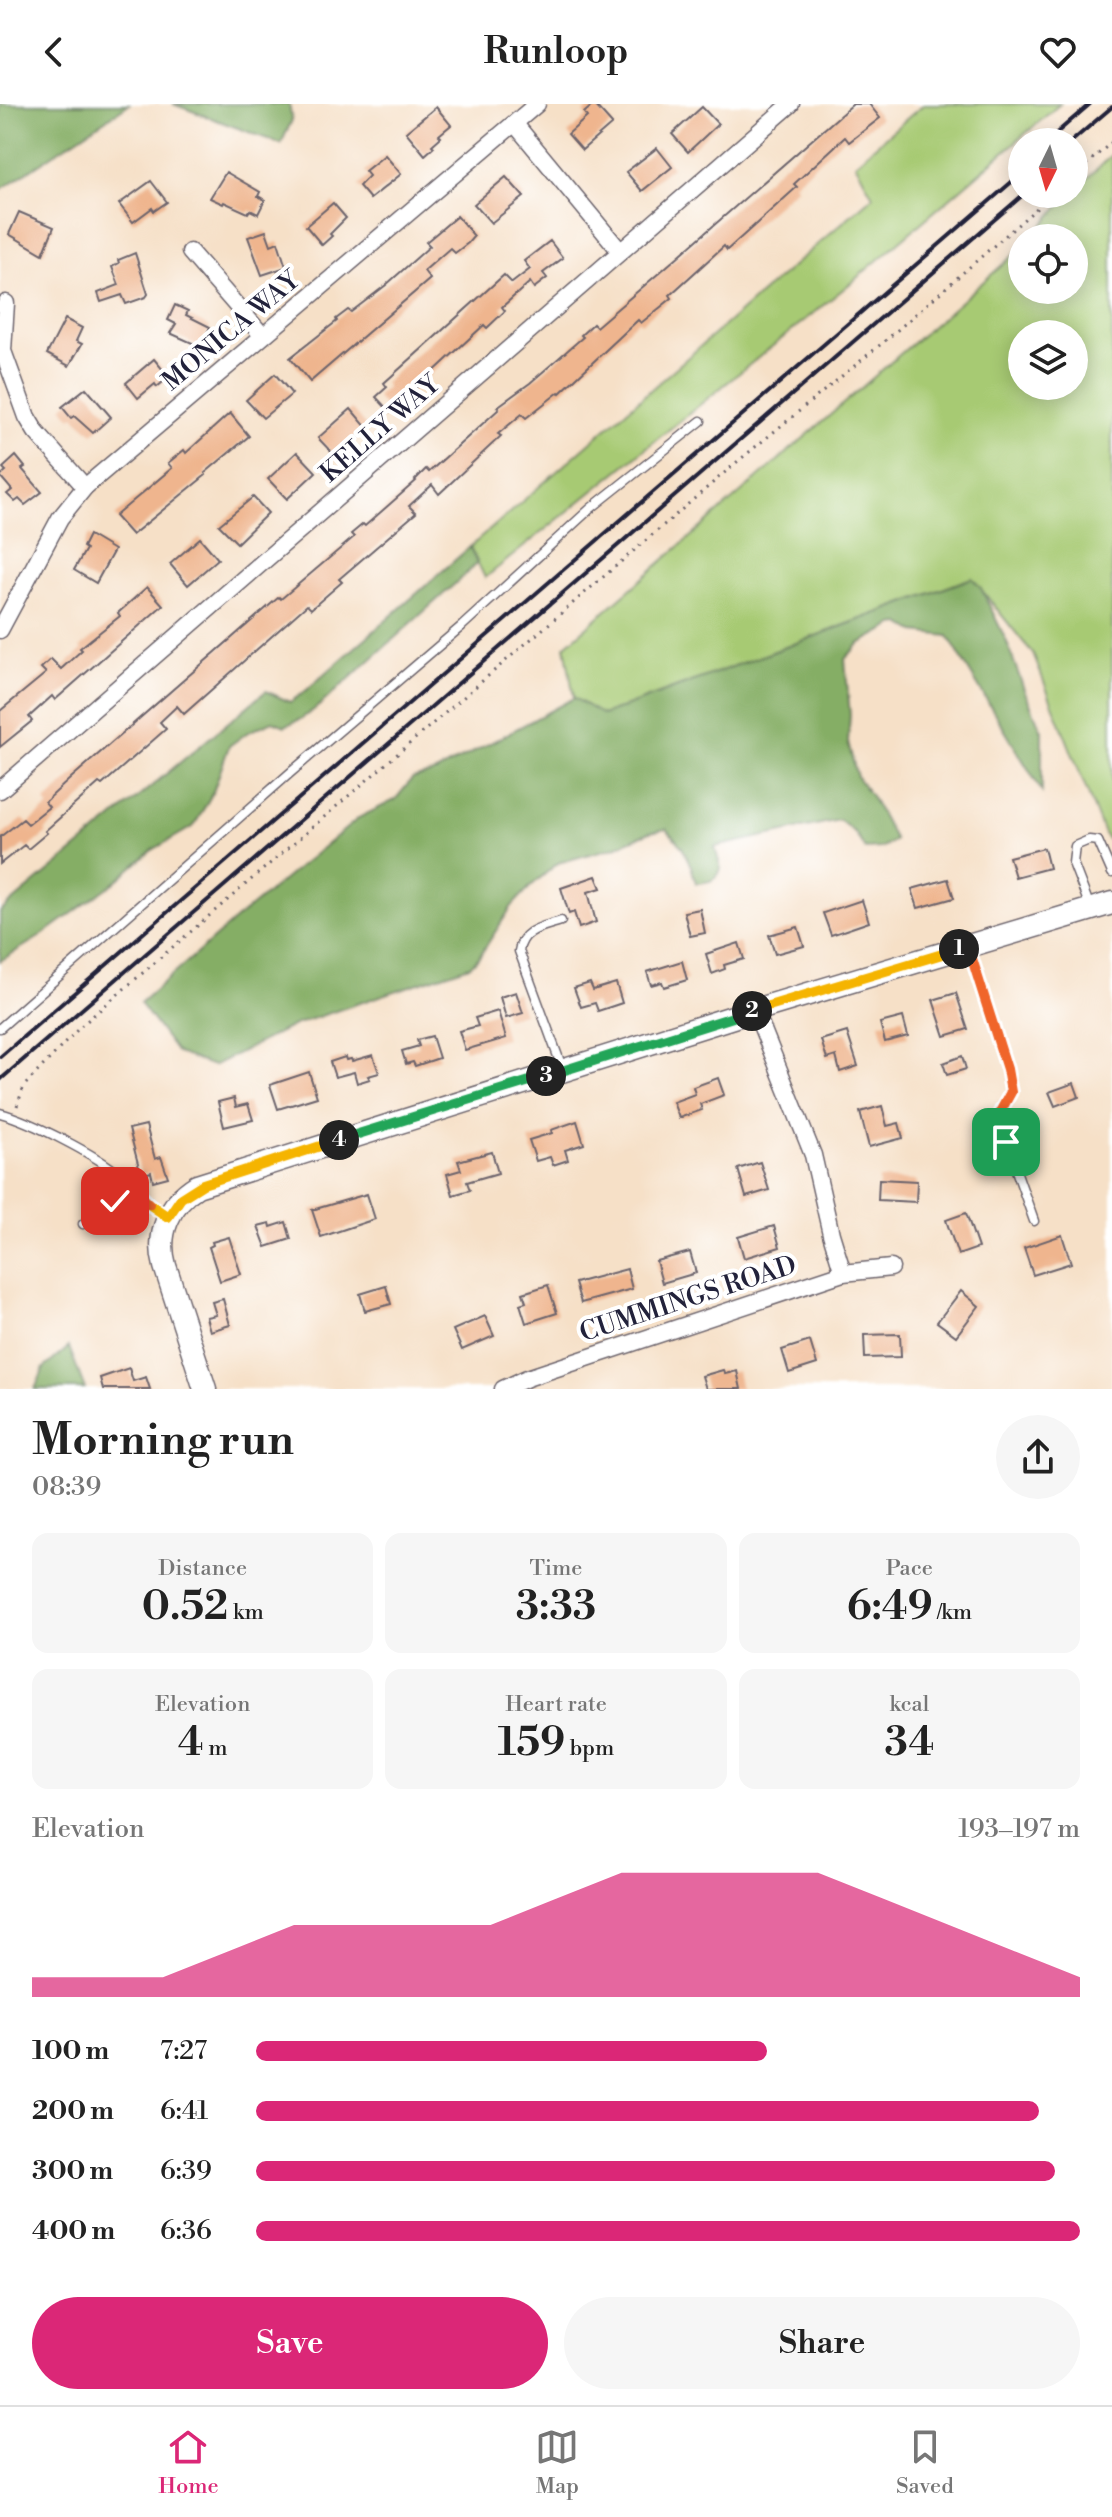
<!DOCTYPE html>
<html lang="en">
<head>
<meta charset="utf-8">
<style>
	:root { --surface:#fff; --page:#f6f6f6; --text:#222; --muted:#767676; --line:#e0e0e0; --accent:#db2777 }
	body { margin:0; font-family:"Libre Bodoni",serif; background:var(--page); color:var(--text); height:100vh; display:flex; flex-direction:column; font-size:30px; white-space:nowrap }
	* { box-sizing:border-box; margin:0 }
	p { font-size:26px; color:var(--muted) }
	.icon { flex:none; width:44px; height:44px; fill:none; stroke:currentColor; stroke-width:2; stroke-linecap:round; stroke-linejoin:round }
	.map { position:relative; height:1285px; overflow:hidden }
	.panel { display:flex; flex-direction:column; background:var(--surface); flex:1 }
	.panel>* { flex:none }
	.needle { width:52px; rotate:185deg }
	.fabs { position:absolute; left:1008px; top:24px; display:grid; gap:16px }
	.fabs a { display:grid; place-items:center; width:80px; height:80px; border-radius:50%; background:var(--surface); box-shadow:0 4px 20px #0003; font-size:40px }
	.pin { position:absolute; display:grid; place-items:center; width:68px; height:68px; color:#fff; margin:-34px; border-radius:16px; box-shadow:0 4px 12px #0006 }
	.km { position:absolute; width:40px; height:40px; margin:-20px; border-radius:50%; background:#222; color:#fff; font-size:22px; line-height:40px; text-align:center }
	.round { display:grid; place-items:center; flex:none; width:84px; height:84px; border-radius:42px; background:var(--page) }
	.summary { display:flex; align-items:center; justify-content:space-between; height:136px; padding:0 32px }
	h1 { font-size:44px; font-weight:600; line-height:60px }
	.figures { display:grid; grid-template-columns:repeat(3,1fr); gap:12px; height:136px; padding:8px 32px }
	.figures div { display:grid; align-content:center; border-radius:16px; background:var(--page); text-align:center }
	.figures b { font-size:40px; font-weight:600 }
	.figures small { font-size:22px; font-weight:400 }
	.figures p { font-size:22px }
	.chart { height:224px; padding:16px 32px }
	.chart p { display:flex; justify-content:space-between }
	.chart svg { width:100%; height:144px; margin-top:8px; fill:var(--accent); opacity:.7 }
	.button { display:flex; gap:16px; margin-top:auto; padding:16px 32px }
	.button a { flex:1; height:92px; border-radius:48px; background:var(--accent); color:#fff; font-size:32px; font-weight:600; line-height:92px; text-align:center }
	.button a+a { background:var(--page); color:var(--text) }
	ul { padding:0 32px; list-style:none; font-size:26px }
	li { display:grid; grid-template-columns:128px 96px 1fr; align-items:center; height:60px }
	li i { height:20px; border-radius:10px; background:var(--accent) }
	header { display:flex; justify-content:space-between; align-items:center; height:104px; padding:0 32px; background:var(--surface); font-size:36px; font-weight:600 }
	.tabs { display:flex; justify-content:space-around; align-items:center; height:112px; border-top:2px solid var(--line); background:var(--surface); font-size:22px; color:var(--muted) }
	.tabs a { display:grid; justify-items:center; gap:4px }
	.tabs .current { color:var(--accent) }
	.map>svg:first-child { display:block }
	.green { fill:#a7ca73; stroke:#647657; stroke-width:2; fill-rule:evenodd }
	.forest { fill:#85ae65; stroke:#546850; stroke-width:2 }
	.building { fill:#efb58e }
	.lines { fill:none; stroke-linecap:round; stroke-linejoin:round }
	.lane-casing { stroke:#6c646c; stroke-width:11 }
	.street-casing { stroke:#6c646c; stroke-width:19 }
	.secondary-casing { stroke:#6c646c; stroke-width:25 }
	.path { stroke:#6c646c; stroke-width:3; stroke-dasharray:2 6; stroke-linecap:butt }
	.lane { stroke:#fff; stroke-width:8 }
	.street { stroke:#fff; stroke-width:16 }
	.secondary { stroke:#fff; stroke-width:22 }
	.rail { stroke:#22223b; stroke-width:4 }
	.split-1-casing { stroke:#fff; stroke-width:16 }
	.split-2-casing { stroke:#fff; stroke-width:16 }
	.split-3-casing { stroke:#fff; stroke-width:16 }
	.split-4-casing { stroke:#fff; stroke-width:16 }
	.split-5-casing { stroke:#fff; stroke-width:16 }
	.split-6-casing { stroke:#fff; stroke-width:16 }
	.split-1 { stroke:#f0652b; stroke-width:10 }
	.split-2 { stroke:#f5b400; stroke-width:10 }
	.split-3 { stroke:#22a559; stroke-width:10 }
	.split-4 { stroke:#22a559; stroke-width:10 }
	.split-5 { stroke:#f5b400; stroke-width:10 }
	.split-6 { stroke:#f0652b; stroke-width:10 }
	.labels { text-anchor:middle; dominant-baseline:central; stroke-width:8; stroke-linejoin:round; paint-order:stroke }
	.street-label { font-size:26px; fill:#22223b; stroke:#fff }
</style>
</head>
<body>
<header><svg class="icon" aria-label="back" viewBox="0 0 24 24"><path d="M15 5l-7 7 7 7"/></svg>Runloop<svg class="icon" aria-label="heart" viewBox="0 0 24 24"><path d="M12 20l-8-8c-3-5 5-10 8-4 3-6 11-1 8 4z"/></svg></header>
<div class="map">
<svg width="1112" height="1285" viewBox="0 0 1112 1285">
	<rect width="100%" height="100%" fill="#fff"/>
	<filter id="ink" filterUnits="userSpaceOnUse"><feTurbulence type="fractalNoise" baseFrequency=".0125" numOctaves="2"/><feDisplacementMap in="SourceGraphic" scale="16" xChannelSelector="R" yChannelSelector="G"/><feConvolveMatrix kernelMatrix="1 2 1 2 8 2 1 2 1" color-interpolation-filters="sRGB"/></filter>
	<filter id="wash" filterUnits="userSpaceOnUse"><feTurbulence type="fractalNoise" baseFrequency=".006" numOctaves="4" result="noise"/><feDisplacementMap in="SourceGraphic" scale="32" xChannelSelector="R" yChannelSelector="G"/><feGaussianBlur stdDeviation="1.8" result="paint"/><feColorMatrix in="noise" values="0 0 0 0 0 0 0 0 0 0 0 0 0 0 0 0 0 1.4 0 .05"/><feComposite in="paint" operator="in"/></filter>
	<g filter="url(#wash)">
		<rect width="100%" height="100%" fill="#f6e0c7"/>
		<g class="green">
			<path d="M924,0h136l-208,178 -367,296 -15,-31 403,-351 -18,-33z"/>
			<path d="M1112,50v689l-8,-9 -71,-180 -61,-76 -370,137 -28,-17 -9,-52 457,-398v42h52v-52h-43l40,-44h3v-3zM1022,230h52v52h-52z"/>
		</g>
		<g class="forest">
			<path d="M0,0h129l-129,86z"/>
			<path d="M173,0h116l3,16 -11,24z"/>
			<path d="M470,443l7,17 -158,142 -18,13 -16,7 -12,-5 -25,11 -19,14 -16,46 -19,34 -43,25 -37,32 -73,53 -41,25v-49l266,-221 24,11 13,-9z"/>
			<path d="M972,474l9,10 25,52 19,52 17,39v61l-94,-156 -33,-4 -14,-8 -7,1 -35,19 -14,15 5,56 -2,27 9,35 14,19 24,44 -14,8 -16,1 -10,-16 -16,-13 -124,27 6,22c-6,13 -12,13 -25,14l-5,-17 -9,-19 -15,-18 -17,3 -35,15 -57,16 -27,23 -19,20 -33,51 -9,9 -176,59 -81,41 -36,-13 -37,-50 96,-84 124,-102 35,-17 17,-21 24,-7 138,-74 29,17z"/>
			<path d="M69,1243l16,42h-50l9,-21z"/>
		</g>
		<g id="blocks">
			<g class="building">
				<path d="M594,0l18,20 -30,26 -14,-16 19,-17 -3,-4z"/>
				<path d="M853,0h16l11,14 -31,24 -4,-5 -51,47 3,3 -70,63 -3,-4 -54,49 2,3 -31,25 -3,-3 -78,73 -1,-1 -33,26 -4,-4 -24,20 3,2 -62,58 -7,-9 -23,21 7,7 -77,66 3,3 -31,27 -4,-4 -123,109 -7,-8 -17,16 6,7 -64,56 -3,-2 -54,48 2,2 -19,16 -4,-4 -24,19v-27l23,-18 5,5 21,-17 -4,-5 26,-24 208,-181 2,2 73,-62 -3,-3 12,-10 2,2 51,-45 -1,-1 11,-11 3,3 70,-63 -2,-2 33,-24 53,-46 -2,-2 12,-11 3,3 70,-60z"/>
				<path d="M436,3l15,18 -12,10 2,2 -9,8 2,2 -9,8 -19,-23z"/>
				<path d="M702,3l16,17 -30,28 -16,-18z"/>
				<path d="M657,44l15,19 -30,24 -16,-19z"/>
				<path d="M385,51l16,19 -31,25 -11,-13 10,-10 -4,-5z"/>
				<path d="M226,68l34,20 -2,4 7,4 -7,14 -8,-4 -2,3 -24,-11 -1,2 -13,-6z"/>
				<path d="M506,73l18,20 -33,26 -17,-19z"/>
				<path d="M151,77l16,21 -13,9 -2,-3 -19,14 -14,-18z"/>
				<path d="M333,99l13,15 -16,16 2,2 -10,9 -16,-19z"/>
				<path d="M19,108l35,15 -11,27 -34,-20z"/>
				<path d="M457,112l17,20 -6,7 -13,10 -5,-5 -26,23 6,8 -120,103 -20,-24 47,-37 -1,-2 12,-9 3,2 35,-27 44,-39 -4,-4z"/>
				<path d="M266,127l5,14 7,-3 8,25 -24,8 -14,-38z"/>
				<path d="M550,137l13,17 -20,15 4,5 -13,10 -4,-6 -28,25 3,4 -18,17 -3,-3 -94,87 -14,-15 11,-10 -3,-4 120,-108 8,8 18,-14 -6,-8z"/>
				<path d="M135,149l13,41 -2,3 -20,7 -4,-9 -21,7 -3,-9 21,-8 -7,-18 7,-4 -1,-3z"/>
				<path d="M175,201l13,6 -2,4 24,12 -9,20 -31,-14 6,-9 -8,-4z"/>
				<path d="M65,215l17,9 -6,13 6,3 -13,22 -22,-12z"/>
				<path d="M154,255l15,18 -12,10 -2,-3 -17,14 -12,-15z"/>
				<path d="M275,270l17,20 -29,24 -17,-18z"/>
				<path d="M86,284l25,29 -18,16 -19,-17 -3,2 -9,-11z"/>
				<path d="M351,305l17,20 -33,27 -17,-18z"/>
				<path d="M230,309l19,23 -44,37 1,2 -74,60 -17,-19 57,-48 -4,-5 16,-13 2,3z"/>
				<path d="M297,348l19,20 -29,27 -19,-20z"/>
				<path d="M16,352l9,11 -3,2 20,23 -17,13 -6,-6 -4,3 -8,-8 5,-4 -12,-14 6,-5 -3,-3z"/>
				<path d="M253,393l15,16 -31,30 -18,-18z"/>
				<path d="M89,431l25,15 -18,33 -22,-13 12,-21 -3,-2z"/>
				<path d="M200,434l18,21 -30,26 -18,-21z"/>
				<path d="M147,483l16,18 -108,95 -3,-4 -23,21 3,4 -32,26v-36l46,-38 -5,-5 10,-9 10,10 21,-19 -2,-2 40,-32 -2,-3z"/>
				<path d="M1044,744l5,20 -34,9 -6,-20z"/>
				<path d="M596,772l5,12 -13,4 8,30 -17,6 -5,-16 -5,2 -8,-26z"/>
				<path d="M948,775l6,19 -36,10 -6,-19z"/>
				<path d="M862,796l7,22 -38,13 -8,-22z"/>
				<path d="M700,805l5,24 -15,3 -6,-24z"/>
				<path d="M798,823l6,19 -29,8 -6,-19z"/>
				<path d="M739,839l5,16 -20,6 1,4 -13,5 -6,-20z"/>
				<path d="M682,857l5,19 -23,7 -2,-5 -11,3 -4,-13z"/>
				<path d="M590,879l3,7 23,-7 6,20 -24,8 -3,-8 -14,4 -7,-19z"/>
				<path d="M516,888l7,21 -17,5 -6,-21z"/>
				<path d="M956,889l12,36 -23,7 -12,-36z"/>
				<path d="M498,907l8,27 -41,12 -6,-19 19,-5 -3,-8z"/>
				<path d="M903,913l5,19 -23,6 -5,-19z"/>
				<path d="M847,928l11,34 -18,6 -4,-16 -9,3 -6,-19z"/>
				<path d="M432,932l7,22 -24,8 -2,-4 -7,2 -4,-13 17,-5 -2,-6z"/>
				<path d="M373,951l6,18 -11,3 2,3 -13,4 -3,-11 -19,5 -5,-15 15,-5 1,3 5,-1 1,2z"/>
				<path d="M962,952l4,13 -19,6 -4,-12z"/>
				<path d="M309,968l8,25 -39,12 -8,-24z"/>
				<path d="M718,974l6,17 -24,9 2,6 -23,8 -6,-16 22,-8 -2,-7z"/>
				<path d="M1074,979l5,14 -24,9 -6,-14z"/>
				<path d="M234,994l2,9 12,-3 5,16 -29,7 -6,-25z"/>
				<path d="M882,1002l5,20 12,-3 4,15 -34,9 -9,-35z"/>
				<path d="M577,1017l7,23 -19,6 3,10 -15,5 -3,-8 -14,4 -7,-21 23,-7 -1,-3z"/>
				<path d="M146,1021l9,34 6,-2 7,20 -15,4 -2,-9 -10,3 -12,-46z"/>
				<path d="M492,1048l6,21 -31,9 3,8 -17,5 -6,-21 14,-4 -3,-9z"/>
				<path d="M760,1058l9,28 -23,7 -8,-28z"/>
				<path d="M879,1075l38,2 -1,21 -38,-2z"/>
				<path d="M367,1090l8,25 -54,18 -9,-27z"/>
				<path d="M966,1109l12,35 -20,7 -12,-35z"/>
				<path d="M286,1118l5,17 -25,8 -8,-21 12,-3 1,4z"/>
				<path d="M774,1122l6,21 -36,11 -6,-21z"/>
				<path d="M1062,1131l9,28 -38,12 -9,-27z"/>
				<path d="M229,1133l12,37 -21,7 -11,-34 4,-2 -1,-3z"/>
				<path d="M690,1148l6,21 -34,10 -6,-22z"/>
				<path d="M627,1165l5,20 -51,14 -6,-20z"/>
				<path d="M548,1181l9,28 -31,10 -6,-19 6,-2 -3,-9z"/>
				<path d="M386,1182l5,18 -26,7 -5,-17z"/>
				<path d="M961,1187l18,15 -23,30 -19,-14z"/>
				<path d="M223,1195l7,26 -20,6 -4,-14 10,-2 -4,-13z"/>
				<path d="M485,1212l9,20 -32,14 -9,-20z"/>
				<path d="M900,1230l1,23 -36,1 -1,-23z"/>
				<path d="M810,1237l7,23 -28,9 -7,-23z"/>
				<path d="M129,1264l4,13 13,-4 4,12h-47l-3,-11z"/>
				<path d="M723,1266l2,4 12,-3 4,18h-35l-4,-13z"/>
			</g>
		</g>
	</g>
	<g filter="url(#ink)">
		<use href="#blocks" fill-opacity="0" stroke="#6c646c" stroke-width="2"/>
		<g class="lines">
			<defs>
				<g id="lane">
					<path d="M1090,803l-17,-44 2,-17 14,-6 9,1 14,32"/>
					<path d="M561,817c-18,6 -39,8 -42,30l44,119"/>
					<path d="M968,843l39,122 4,23 -12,22 7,28 28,79"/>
					<path d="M0,924l290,-255 172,-147 128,-117 111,-88"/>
					<path d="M0,1009c30,8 97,42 121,63 17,13 28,29 46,41"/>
					<path d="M83,1120l50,-36"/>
				</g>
				<g id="street">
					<path d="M515,20l105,127"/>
					<path d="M190,148l72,83"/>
					<path d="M6,199l-3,48 24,66 9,15 49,55"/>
					<path d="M0,526l60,-112 25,-31 452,-383"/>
					<path d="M0,686l791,-686"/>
					<path d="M755,906l58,145 18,79 12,39"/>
					<path d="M503,1285l24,-11 316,-105 48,-5"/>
				</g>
				<path id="secondary" d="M205,1285l-40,-123c-9,-32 4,-63 32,-80l558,-176 357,-107"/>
			</defs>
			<use href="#lane" class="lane-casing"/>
			<use href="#street" class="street-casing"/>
			<use href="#secondary" class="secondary-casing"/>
			<g class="path">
				<path d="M1074,71l38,-33"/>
				<path d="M17,1002l7,-20 57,-60 656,-564 149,-122 167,-146"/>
			</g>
			<use href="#lane" class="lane"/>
			<use href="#street" class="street"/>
			<use href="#secondary" class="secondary"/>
			<g class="rail">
				<path d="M1046,38l44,-38"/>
				<path d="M1071,38l41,-35"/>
				<path d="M0,953l1022,-884"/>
				<path d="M0,976l1024,-886"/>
			</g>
		</g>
	</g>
	<g class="lines" filter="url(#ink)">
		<defs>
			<path id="split-1" d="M959,845l9,-3 39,123 4,23 -12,22 7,28"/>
			<path id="split-2" d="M752,907l207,-62"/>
			<path id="split-3" d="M546,972l206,-65"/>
			<path id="split-4" d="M339,1036l207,-64"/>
			<path id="split-5" d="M149,1100l19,13 13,-19 22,-14 136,-44"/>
			<path id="split-6" d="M115,1097l18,-13 16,16"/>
		</defs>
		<use href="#split-1" class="split-1-casing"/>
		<use href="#split-2" class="split-2-casing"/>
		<use href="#split-3" class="split-3-casing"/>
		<use href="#split-4" class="split-4-casing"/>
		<use href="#split-5" class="split-5-casing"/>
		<use href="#split-6" class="split-6-casing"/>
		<use href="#split-1" class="split-1"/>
		<use href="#split-2" class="split-2"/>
		<use href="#split-3" class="split-3"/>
		<use href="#split-4" class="split-4"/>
		<use href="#split-5" class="split-5"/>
		<use href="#split-6" class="split-6"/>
	</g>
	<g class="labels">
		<g class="street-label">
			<text transform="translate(231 227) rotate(-40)">MONICA WAY</text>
			<text transform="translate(380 325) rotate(-41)">KELLY WAY</text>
			<text transform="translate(688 1195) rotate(-18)">CUMMINGS ROAD</text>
		</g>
	</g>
</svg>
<div class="fabs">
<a><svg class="needle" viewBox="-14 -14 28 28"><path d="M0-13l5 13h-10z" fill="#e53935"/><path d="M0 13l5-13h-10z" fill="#767676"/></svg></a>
<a><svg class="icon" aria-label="locate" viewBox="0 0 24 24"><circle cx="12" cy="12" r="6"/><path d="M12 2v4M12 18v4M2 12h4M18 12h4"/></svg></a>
<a><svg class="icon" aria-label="layers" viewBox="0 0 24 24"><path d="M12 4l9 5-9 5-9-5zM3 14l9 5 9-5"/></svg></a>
</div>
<div class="pin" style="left:1006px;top:1038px;background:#1e9e55"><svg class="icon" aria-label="arrive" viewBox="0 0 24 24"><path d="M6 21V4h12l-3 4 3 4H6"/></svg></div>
<div class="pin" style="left:115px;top:1097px;background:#d93025"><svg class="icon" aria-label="check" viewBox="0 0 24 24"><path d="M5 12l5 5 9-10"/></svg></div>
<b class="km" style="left:959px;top:845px">1</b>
<b class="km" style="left:752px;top:907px">2</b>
<b class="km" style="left:546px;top:972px">3</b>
<b class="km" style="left:339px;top:1036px">4</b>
</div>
<section class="panel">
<div class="summary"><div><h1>Morning run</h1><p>08:39</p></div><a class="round"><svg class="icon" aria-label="share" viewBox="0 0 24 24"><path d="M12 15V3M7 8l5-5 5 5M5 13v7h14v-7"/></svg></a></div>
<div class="figures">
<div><p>Distance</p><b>0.52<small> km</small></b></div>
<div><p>Time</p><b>3:33</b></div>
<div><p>Pace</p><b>6:49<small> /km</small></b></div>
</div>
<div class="figures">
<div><p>Elevation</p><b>4<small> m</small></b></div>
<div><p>Heart rate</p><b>159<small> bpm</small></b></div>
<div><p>kcal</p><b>34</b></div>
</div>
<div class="chart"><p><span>Elevation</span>193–197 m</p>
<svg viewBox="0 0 160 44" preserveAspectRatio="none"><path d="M0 44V38L10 38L20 38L30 30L40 22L50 22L60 22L70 22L80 14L90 6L100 6L110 6L120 6L130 14L140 22L150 30L160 38V44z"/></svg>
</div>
<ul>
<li><b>100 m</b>7:27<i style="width:62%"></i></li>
<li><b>200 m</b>6:41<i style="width:95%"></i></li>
<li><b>300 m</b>6:39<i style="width:97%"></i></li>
<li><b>400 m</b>6:36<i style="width:100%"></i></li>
</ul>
<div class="button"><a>Save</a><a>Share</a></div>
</section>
<nav class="tabs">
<a class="current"><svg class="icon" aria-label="home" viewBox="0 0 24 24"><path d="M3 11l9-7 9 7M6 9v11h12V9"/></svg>Home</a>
<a><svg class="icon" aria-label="map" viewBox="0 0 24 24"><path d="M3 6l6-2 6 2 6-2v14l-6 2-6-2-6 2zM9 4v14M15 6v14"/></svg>Map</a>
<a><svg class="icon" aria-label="saved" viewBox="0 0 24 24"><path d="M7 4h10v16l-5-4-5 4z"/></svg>Saved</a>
</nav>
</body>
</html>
